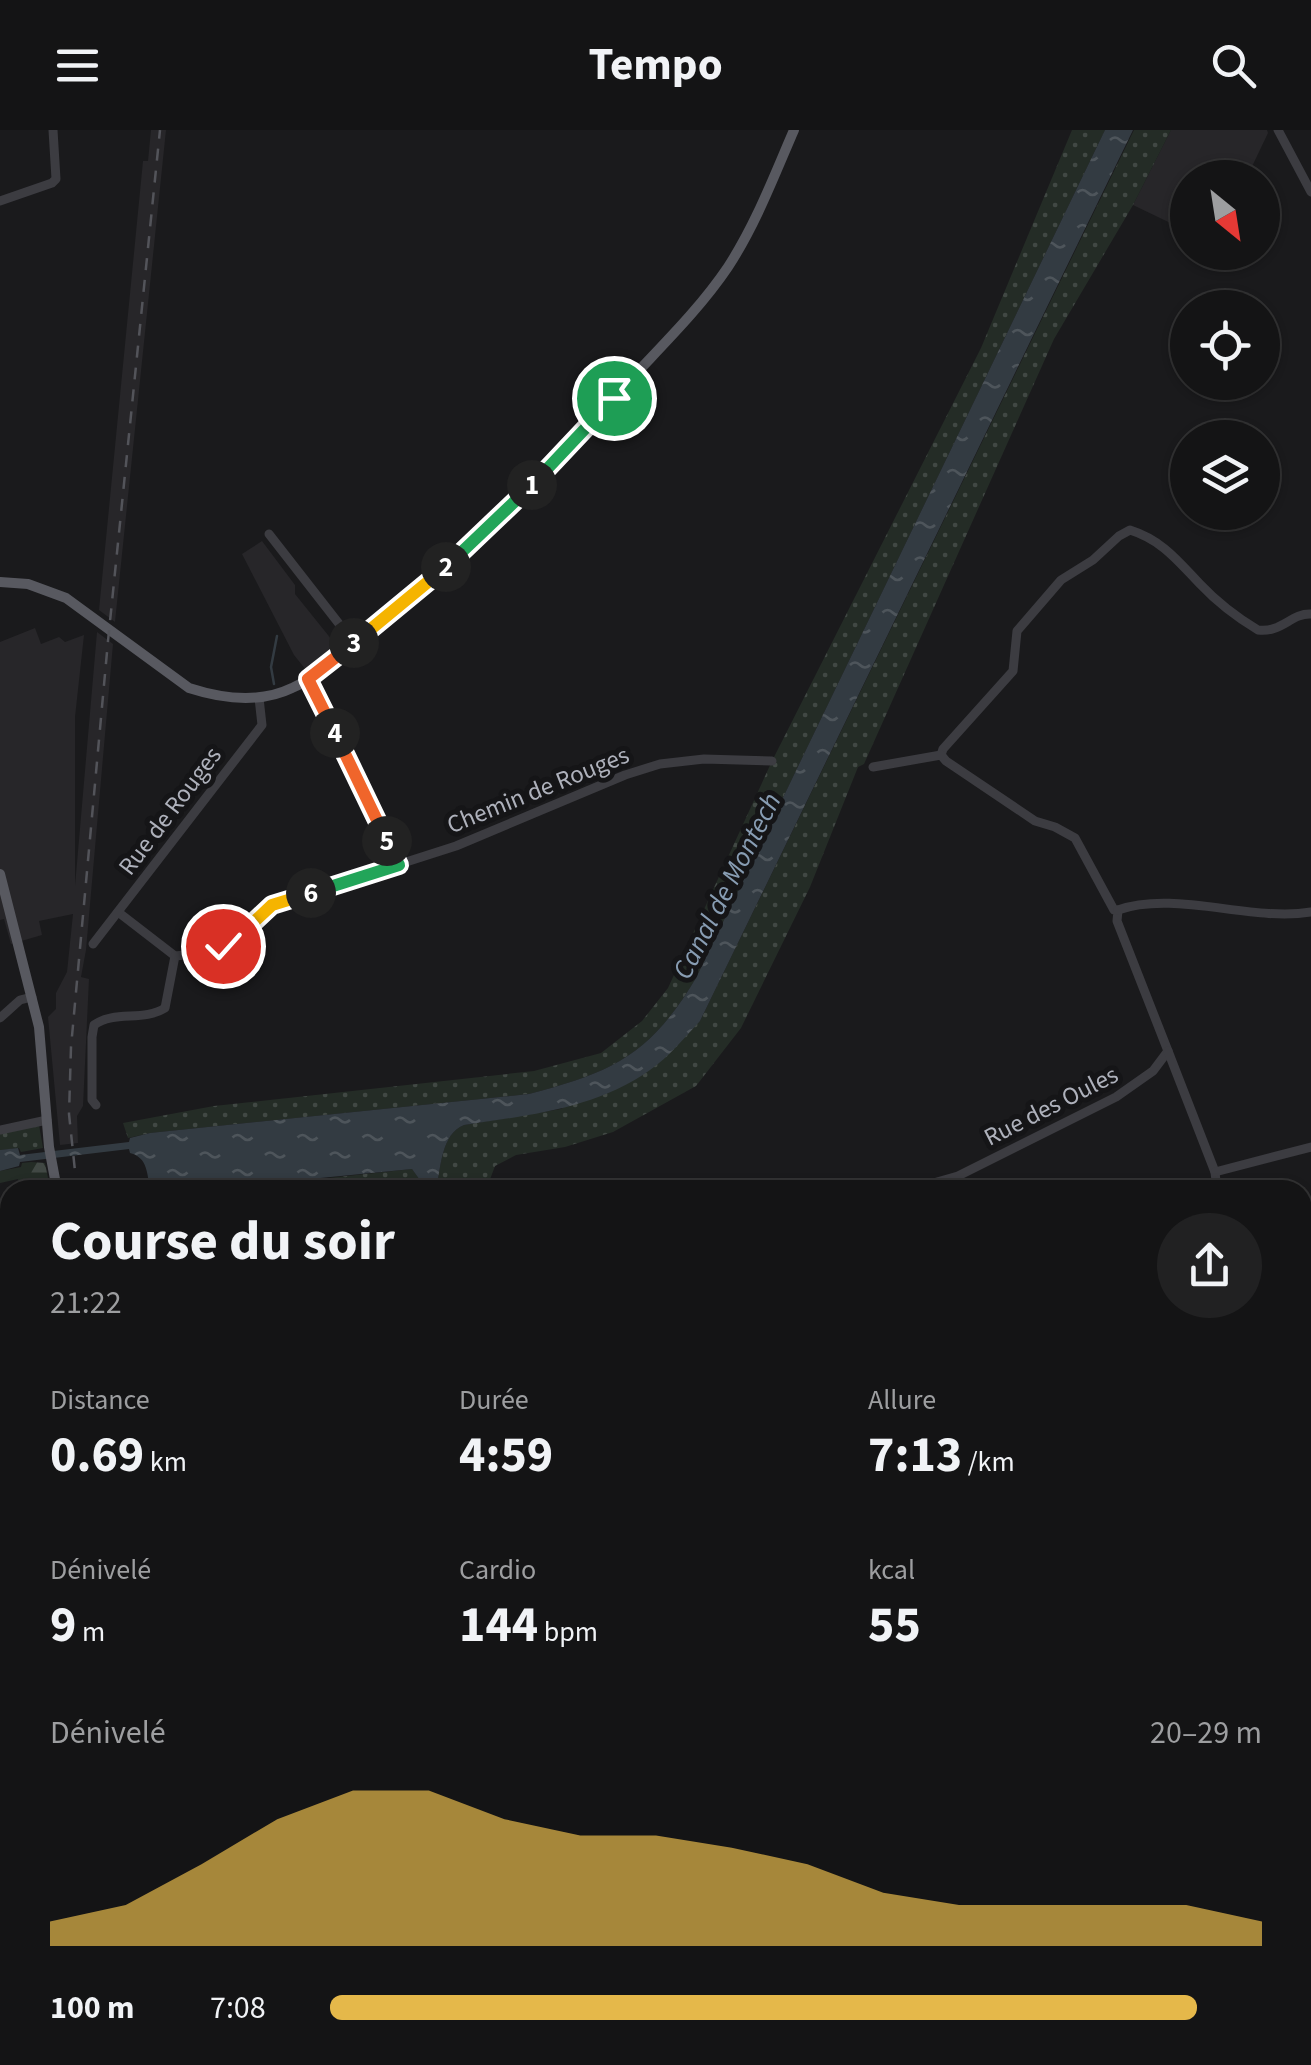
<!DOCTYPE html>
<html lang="fr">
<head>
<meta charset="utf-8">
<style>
	:root { --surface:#141415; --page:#212122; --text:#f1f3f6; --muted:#9d9ea0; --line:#333334; --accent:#e5b84a }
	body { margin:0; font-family:"Source Sans 3",sans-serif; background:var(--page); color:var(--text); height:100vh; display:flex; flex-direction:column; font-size:38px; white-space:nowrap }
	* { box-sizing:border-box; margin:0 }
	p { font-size:32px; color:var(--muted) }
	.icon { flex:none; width:55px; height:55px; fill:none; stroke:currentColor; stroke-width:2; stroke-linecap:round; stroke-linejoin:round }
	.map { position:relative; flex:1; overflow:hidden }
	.sheet { position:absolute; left:0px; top:1050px; width:1312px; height:885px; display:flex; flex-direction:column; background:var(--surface); border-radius:30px 30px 0 0; box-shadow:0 2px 8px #0004,0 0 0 2px var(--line) }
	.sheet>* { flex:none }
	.needle { width:65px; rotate:150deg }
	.controls { position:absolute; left:1170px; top:30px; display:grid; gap:20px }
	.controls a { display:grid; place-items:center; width:110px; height:110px; border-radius:50%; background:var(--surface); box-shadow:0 2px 8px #0004,0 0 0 2px var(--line); font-size:50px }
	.pin { position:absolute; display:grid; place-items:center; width:85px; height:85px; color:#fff; margin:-42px; border:5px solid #fff; border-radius:50%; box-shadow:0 2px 10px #0007 }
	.km { position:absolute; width:50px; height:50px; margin:-25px; border-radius:50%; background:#222; color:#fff; font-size:28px; line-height:50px; text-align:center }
	.round { display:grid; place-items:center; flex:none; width:105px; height:105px; border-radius:52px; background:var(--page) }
	.head { display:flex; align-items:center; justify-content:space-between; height:170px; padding:0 50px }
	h1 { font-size:55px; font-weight:700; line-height:75px }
	.stats { display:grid; grid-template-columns:repeat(3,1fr); gap:15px; height:170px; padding:10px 50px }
	.stats div { display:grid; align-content:center }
	.stats b { font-size:50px; font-weight:700 }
	.stats small { font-size:28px; font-weight:400 }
	.stats p { font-size:28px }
	.chart { height:280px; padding:20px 50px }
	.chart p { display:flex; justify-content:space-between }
	.chart svg { width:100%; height:180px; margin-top:10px; fill:var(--accent); opacity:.7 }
	ul { padding:0 50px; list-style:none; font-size:32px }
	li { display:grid; grid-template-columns:160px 120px 1fr; align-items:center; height:75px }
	li i { height:25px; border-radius:12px; background:var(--accent) }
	header { display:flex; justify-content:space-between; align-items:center; height:130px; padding:0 50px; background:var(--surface); font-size:45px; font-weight:700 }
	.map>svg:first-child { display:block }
	.built { fill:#272629 }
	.grass { fill:url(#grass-dots) }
	.forest { fill:url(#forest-firs) }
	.water { fill:url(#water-ripples) }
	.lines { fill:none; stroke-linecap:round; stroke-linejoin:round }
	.stream { stroke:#333b42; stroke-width:2.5 }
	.minor { stroke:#3c3c41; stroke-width:9 }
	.major { stroke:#585960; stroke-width:10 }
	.rail { stroke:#53545a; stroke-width:2.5; stroke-dasharray:12 10; stroke-linecap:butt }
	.split-1-casing { stroke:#fff; stroke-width:20 }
	.split-2-casing { stroke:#fff; stroke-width:20 }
	.split-3-casing { stroke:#fff; stroke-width:20 }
	.split-4-casing { stroke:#fff; stroke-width:20 }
	.split-5-casing { stroke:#fff; stroke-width:20 }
	.split-6-casing { stroke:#fff; stroke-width:20 }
	.split-7-casing { stroke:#fff; stroke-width:20 }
	.split-1 { stroke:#22a559; stroke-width:12 }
	.split-2 { stroke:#22a559; stroke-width:12 }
	.split-3 { stroke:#f5b400; stroke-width:12 }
	.split-4 { stroke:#f0652b; stroke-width:12 }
	.split-5 { stroke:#f0652b; stroke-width:12 }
	.split-6 { stroke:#22a559; stroke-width:12 }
	.split-7 { stroke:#f5b400; stroke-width:12 }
	.labels { text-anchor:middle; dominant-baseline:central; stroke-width:10; stroke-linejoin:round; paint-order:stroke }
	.street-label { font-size:25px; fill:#aeb1bb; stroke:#151517 }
	.water-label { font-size:28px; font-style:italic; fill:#889db3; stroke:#151517 }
</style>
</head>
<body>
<header><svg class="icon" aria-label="menu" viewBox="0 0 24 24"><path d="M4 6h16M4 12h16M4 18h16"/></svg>Tempo<svg class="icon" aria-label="search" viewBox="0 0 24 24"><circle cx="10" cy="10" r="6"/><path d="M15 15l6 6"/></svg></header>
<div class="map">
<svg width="1311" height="1935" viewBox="0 0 1311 1935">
	<defs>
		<pattern id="grass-dots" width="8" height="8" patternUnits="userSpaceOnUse" patternTransform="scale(2.5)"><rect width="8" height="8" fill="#242c26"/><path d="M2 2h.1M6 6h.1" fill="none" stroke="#414844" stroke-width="1.8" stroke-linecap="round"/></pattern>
		<pattern id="forest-firs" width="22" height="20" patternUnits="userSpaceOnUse" patternTransform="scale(2.5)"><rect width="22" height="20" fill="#242c26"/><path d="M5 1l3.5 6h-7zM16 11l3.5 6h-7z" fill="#414844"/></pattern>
		<pattern id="water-ripples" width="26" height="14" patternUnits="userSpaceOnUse" patternTransform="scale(2.5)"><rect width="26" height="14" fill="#333b42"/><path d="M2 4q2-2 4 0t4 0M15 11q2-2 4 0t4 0" fill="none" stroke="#4e555b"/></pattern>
	</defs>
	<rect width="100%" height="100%" fill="#1a1a1c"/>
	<g class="built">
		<path d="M151,0h15l-51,492 -16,-12 44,-449h5z"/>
		<path d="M1171,0h96l1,3 -21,44 -59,1 -1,53 -54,-26z"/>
		<path d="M262,411l33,44v9l41,51 -30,25 -12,-15 -52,-101z"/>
		<path d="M35,498l6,16 18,-7 6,5 19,-7 -9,82v169l22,-254 16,12 -27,306 -5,27 8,2 -6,127 -6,10 1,27 -18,2 -12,-128 8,-8v-16l11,-21 6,-58 -34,7 3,14 -31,9 -7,-25 -4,1v-278z"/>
		<path d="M729,1925h173l18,10h-196z"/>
	</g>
	<g class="grass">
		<path d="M1072,0h33l-409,848c-46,77 -83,94 -167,116l-379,39 -22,5 -5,-15 91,-17 320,-35 67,-18 41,-32 26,-33 104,-227 209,-413z"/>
		<path d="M1134,0h37l-38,75 -79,134 -190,425 -6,3 -48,120 -69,141 -45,58 -83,46 -48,15 -49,8 -21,11 -9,24h-50c5,-22 5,-56 28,-65l97,-16 139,-88z"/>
		<path d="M39,995l4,23 -22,4 -2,-4 -19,2v-18z"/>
		<path d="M412,1039l15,21h-105l-12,-10z"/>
		<path d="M4,1478l4,176 -4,19 5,3 -5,23 -4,-1v9v-228z"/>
		<path d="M0,1733l10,55v127c-10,-51 -10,-127 -10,-182z"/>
	</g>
	<path class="forest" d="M31,1032l14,1 4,20 -1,7h-27l-3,-11 -18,4v-12l21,-4 1,-4z"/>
	<path class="water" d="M1105,0h28l-433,891c-16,17 -31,36 -50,49 -55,39 -121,45 -186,55 -23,9 -23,43 -28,65h-9l-15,-21 -213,21h-48c-5,-16 -2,-32 -21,-37l-1,-4 -109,13 -1,4 -19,5v-21l18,-2 2,7 109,-13 1,-4 20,-5 379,-39c84,-22 121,-39 167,-116z"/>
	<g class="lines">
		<path class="stream" d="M274,554l-3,-17 6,-31"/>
		<g class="minor">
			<path d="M1278,0l33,62"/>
			<path d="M0,71l52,-18 4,-4 -3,-49"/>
			<path d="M269,404l85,109"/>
			<path d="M308,549l91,186"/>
			<path d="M941,625l2,-6 70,-78 4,-40 44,-51 32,-20 26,-24 11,-6c32,10 48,31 70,54 16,17 38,34 58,46 24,3 33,-17 53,-16"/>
			<path d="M873,637l68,-12 5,6 89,60 20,6 20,11 39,72h4l-1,11 51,130 -15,20 -37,26 -158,79 -49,14"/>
			<path d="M1118,780c57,-20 133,12 193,2"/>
			<path d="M118,782l57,44 30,-3 18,-7 17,-11 32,-30 184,-59 169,-71 35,-11 44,-5 68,2"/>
			<path d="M93,814l169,-219 -3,-27"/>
			<path d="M0,888l20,-18 12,-3"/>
			<path d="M1168,921l47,121 2,18"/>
			<path d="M96,975l-4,-5v-63l2,-12c21,-15 49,-3 71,-17l10,-52"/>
			<path d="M0,1000l47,-10"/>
			<path d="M1215,1042l96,-25"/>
			<path d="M1302,1243h9"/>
			<path d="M1302,1457h9"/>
			<path d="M924,1925l21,10"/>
			<path d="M1122,1925l1,10"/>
			<path d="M1189,1935v-10"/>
		</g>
		<g class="major">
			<path d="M0,452l28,2 38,14 123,90c34,11 70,16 103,0 30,-13 55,-39 80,-59 90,-71 168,-152 246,-236 37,-41 79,-80 110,-126 28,-43 46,-91 66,-137"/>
			<path d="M0,744l39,153 10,120 8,43"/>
			<path d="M10,1197v13"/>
			<path d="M76,1925l4,10"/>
			<path d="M151,1925l1,10"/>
			<path d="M581,1925l18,10"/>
			<path d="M172,1935l48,-10"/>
		</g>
		<g class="rail">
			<path d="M77,1060l-8,-76 2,-67 37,-406 52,-511"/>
			<path d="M750,1925l21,10"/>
			<path d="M782,1925l21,10"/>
		</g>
	</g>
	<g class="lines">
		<defs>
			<path id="split-1" d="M532,355l82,-87"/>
			<path id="split-2" d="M446,437l86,-82"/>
			<path id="split-3" d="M354,513l92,-76"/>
			<path id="split-4" d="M335,603l-27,-54 46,-36"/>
			<path id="split-5" d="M335,603l52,108"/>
			<path id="split-6" d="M311,763l88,-28 -12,-24"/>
			<path id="split-7" d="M223,816l17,-11 32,-30 39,-12"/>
		</defs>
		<use href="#split-1" class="split-1-casing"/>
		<use href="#split-2" class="split-2-casing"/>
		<use href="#split-3" class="split-3-casing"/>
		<use href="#split-4" class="split-4-casing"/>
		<use href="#split-5" class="split-5-casing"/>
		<use href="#split-6" class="split-6-casing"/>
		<use href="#split-7" class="split-7-casing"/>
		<use href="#split-1" class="split-1"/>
		<use href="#split-2" class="split-2"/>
		<use href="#split-3" class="split-3"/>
		<use href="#split-4" class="split-4"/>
		<use href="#split-5" class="split-5"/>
		<use href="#split-6" class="split-6"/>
		<use href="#split-7" class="split-7"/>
	</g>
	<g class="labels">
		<g class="street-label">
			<text transform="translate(538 660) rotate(-22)">Chemin de Rouges</text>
			<text transform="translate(170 681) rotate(-53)">Rue de Rouges</text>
			<text transform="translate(1051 976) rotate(-27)">Rue des Oules</text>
		</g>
		<g class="water-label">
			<text transform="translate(727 756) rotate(-63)">Canal de Montech</text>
		</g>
	</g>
</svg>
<div class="controls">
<a><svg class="needle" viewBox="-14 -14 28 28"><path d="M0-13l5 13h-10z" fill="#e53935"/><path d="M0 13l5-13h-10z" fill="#9d9ea0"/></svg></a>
<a><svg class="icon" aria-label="locate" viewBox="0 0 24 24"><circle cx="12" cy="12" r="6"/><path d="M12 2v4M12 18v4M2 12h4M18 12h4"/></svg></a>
<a><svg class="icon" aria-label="layers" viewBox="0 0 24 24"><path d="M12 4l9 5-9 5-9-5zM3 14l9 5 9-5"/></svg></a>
</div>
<div class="pin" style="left:614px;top:268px;background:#1e9e55"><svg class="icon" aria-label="arrive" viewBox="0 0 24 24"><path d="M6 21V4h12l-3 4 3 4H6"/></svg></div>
<div class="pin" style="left:223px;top:816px;background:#d93025"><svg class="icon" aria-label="check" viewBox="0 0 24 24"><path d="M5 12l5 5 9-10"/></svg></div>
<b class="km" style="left:532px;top:355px">1</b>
<b class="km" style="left:446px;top:437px">2</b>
<b class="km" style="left:354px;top:513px">3</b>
<b class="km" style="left:335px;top:603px">4</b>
<b class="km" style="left:387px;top:711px">5</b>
<b class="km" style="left:311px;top:763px">6</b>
<section class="sheet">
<div class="head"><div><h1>Course du soir</h1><p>21:22</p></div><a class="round"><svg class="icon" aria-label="share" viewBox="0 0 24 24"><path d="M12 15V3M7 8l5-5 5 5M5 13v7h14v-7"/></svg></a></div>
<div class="stats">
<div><p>Distance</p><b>0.69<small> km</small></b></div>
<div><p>Durée</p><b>4:59</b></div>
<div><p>Allure</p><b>7:13<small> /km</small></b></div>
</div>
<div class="stats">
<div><p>Dénivelé</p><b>9<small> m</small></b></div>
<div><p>Cardio</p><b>144<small> bpm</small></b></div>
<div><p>kcal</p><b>55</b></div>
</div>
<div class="chart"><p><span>Dénivelé</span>20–29 m</p>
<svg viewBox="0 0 160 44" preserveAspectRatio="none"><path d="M0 44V38L10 34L20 24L30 13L40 6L50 6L60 13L70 17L80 17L90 20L100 24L110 31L120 34L130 34L140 34L150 34L160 38V44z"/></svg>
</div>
<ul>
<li><b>100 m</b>7:08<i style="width:93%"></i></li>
</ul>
</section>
</div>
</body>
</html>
